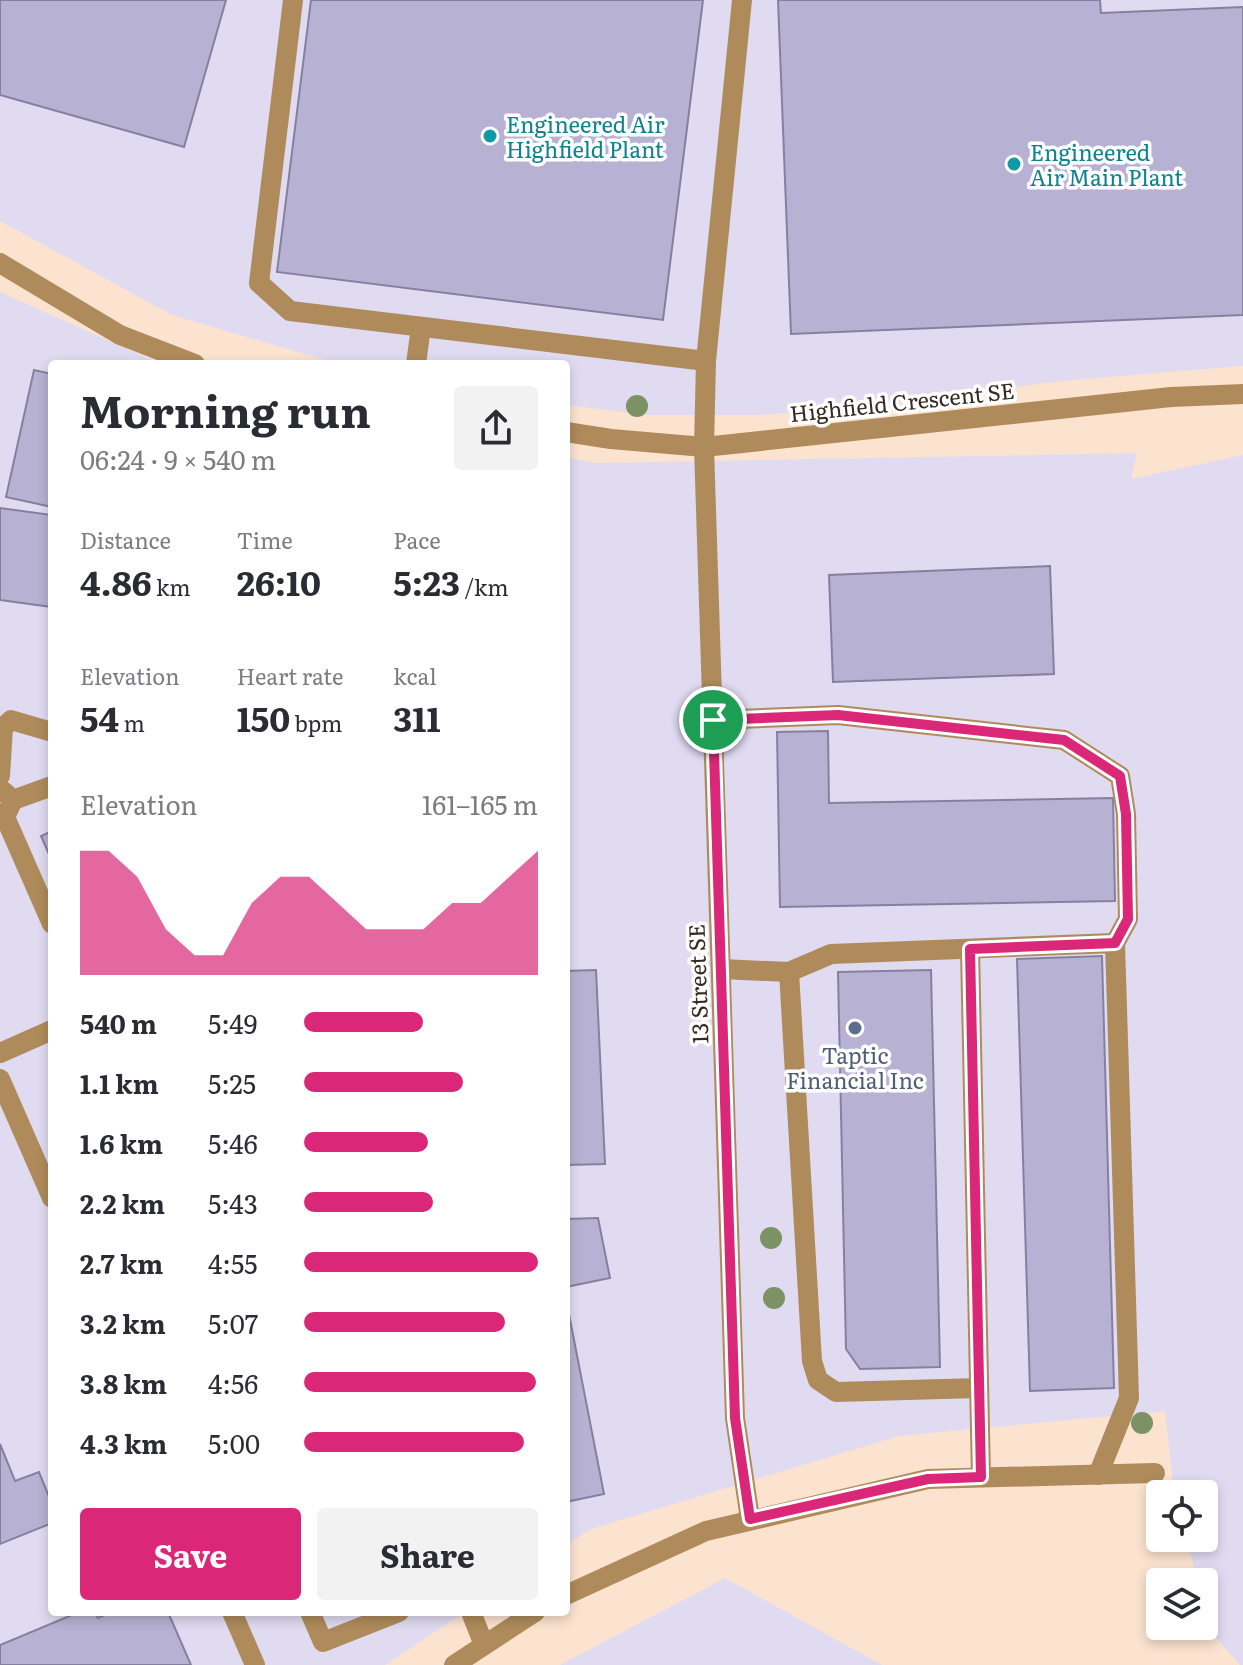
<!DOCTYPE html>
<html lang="en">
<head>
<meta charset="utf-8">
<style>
	:root { --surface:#fff; --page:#f2f2f3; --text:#2b2b33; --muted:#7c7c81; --accent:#db2777 }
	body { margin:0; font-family:Literata,serif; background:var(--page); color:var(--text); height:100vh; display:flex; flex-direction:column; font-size:30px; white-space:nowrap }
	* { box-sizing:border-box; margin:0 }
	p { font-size:26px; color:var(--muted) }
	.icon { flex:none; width:44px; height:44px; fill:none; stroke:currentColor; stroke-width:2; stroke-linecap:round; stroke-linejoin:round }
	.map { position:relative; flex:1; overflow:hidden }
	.side { position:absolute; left:48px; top:360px; width:522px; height:1256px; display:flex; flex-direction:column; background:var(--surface); border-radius:8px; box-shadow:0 4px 12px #0003 }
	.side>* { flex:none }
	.tools { position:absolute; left:1146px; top:1480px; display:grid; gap:16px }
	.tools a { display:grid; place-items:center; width:72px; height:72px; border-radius:8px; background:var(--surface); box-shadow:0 4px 12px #0003; font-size:40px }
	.pin { position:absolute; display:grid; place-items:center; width:68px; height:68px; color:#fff; margin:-34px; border:4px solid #fff; border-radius:50%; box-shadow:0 2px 8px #0007 }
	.round { display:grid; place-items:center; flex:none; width:84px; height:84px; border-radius:8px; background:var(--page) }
	.summary { display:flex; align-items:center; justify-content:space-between; height:136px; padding:0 32px }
	h1 { font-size:44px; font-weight:700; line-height:60px }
	.figures { display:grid; grid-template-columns:repeat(3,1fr); gap:12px; height:136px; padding:8px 32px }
	.figures div { display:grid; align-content:center }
	.figures b { font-size:34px; font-weight:700 }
	.figures small { font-size:22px; font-weight:400 }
	.figures p { font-size:22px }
	.chart { height:224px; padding:16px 32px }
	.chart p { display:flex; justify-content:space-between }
	.chart svg { width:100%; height:144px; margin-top:8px; fill:var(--accent); opacity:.7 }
	.primary-button { display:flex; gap:16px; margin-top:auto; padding:16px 32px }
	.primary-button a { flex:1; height:92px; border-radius:8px; background:var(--accent); color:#fff; font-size:32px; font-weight:700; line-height:92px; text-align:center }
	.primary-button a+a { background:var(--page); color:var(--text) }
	ul { padding:0 32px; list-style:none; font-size:26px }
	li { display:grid; grid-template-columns:128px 96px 1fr; align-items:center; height:60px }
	li i { height:20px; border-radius:10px; background:var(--accent) }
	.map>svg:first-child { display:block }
	.industrial { fill:#e0dbf1 }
	.building { fill:#b7b2d3; stroke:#8680a0; stroke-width:2 }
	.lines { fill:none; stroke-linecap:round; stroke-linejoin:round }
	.minor { stroke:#af8b5b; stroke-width:20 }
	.tree { fill:#7c9265 }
	.route-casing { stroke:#fff; stroke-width:16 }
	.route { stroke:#db2777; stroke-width:10 }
	.culture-dot { fill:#0f9aa8; stroke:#fff; stroke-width:3 }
	.service-dot { fill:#5c6f8a; stroke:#fff; stroke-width:3 }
	.labels { text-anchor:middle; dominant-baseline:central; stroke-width:7; stroke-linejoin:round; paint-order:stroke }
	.culture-label { font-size:22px; fill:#0d838f; stroke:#fff; text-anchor:start }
	.street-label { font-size:22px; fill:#352920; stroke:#fff }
	.service-label { font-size:22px; fill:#4e5e75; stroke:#fff }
</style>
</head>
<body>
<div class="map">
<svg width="1243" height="1665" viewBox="0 0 1243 1665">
	<rect width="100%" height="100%" fill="#fce3d0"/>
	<g class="industrial">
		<path d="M0,0h1243v366l-182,15 -225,29 -77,5h-112l-81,-10v-41h-227l-167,-49 -172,-94z"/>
		<path d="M0,292l161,72h-109v1248h413l-80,53h-385z"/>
		<path d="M1137,453l-6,26 112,-24v1210h-3l-28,-32 -8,-29v-22h-6l-12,-44h18v-44h-30l-9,-83 -266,25 -308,93 -25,16v-1088l29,6z"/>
		<path d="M725,1578l157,87h-322z"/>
	</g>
	<g class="building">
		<path d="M0,0h226l-42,147 -184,-52z"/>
		<path d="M311,0h392l-40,320 -386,-48z"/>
		<path d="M778,0h322l1,13 142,-6v308l-452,19z"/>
		<path d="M34,370l18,4v133l-46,-10z"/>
		<path d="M0,508l52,7v92l-52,-7z"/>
		<path d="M1050,566l4,108 -221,8 -4,-107z"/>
		<path d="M828,731l1,72 284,-5 2,103 -335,6 -3,-175z"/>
		<path d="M52,831v30l-11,-25z"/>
		<path d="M1102,956l12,432 -84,3 -13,-432z"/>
		<path d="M596,970l9,194 -39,1v-194z"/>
		<path d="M931,970l9,397 -80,2 -14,-20 -8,-377z"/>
		<path d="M598,1218l12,60 -44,9v-68z"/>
		<path d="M566,1299l38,195 -38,8z"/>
		<path d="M0,1444l15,37 24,-9 13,32v19l-52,21z"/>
		<path d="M79,1612h16l3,6 14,-6h56l23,53h-191v-20z"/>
	</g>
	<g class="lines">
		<g class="minor">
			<path d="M293,0l-34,283 31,28 416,50"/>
			<path d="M742,0l-36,361 -2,86 31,971 15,101"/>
			<path d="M0,263l120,72 75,29"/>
			<path d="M416,364l5,-37"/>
			<path d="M566,432l45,7 93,8 467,-50 72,-3"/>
			<path d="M713,720l125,-5 226,25 56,36 6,38 2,105 -13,24"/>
			<path d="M0,776l3,-48 8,-8 41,12"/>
			<path d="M3,791l10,9 39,-14"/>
			<path d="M13,800l-8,17 47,107"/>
			<path d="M970,949l11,528"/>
			<path d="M721,969l68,3 42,-18 284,-11 14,455 -31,77"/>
			<path d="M789,972l23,389 6,19 18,12 143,-4"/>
			<path d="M0,1053l52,-23"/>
			<path d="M0,1079l52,119"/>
			<path d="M566,1595l140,-64 222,-52 227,-6"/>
			<path d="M232,1612l23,53"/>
			<path d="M310,1612l13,30 76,-30"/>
			<path d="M471,1612l13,33"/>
			<path d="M454,1665l81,-53"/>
		</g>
	</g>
	<g class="tree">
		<circle cx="637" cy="406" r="11"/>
		<circle cx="771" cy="1238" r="11"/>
		<circle cx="774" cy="1298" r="11"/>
		<circle cx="1142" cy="1423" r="11"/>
	</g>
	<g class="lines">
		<defs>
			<path id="route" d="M838,715l226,25 56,36 6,38 2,105 -13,24 -145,6 11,528 -53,2 -178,40 -15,-101 -22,-698z"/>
		</defs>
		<use href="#route" class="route-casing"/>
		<use href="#route" class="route"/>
	</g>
	<g class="culture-dot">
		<circle cx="490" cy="136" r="8"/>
		<circle cx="1014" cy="164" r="8"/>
	</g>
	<circle class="service-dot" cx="855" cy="1028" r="8"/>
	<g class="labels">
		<g class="culture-label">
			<text x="506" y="123">Engineered Air<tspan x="506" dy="25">Highfield Plant</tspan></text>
			<text x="1030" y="151">Engineered<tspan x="1030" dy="25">Air Main Plant</tspan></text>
		</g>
		<g class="street-label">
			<text transform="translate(902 401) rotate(-6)">Highfield Crescent SE</text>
			<text transform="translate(697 984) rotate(-92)">13 Street SE</text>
		</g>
		<g class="service-label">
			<text x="855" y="1054">Taptic<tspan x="855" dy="25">Financial Inc</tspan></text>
		</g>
	</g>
</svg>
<div class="tools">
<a><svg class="icon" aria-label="locate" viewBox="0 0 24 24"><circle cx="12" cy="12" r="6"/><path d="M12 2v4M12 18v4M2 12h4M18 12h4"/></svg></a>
<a><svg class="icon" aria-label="layers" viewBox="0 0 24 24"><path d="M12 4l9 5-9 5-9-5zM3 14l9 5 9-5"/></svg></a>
</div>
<div class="pin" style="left:713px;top:720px;background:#1e9e55"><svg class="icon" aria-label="arrive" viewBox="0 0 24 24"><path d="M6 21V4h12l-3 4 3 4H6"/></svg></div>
<section class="side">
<div class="summary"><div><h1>Morning run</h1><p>06:24 · 9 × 540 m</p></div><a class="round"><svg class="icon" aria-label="share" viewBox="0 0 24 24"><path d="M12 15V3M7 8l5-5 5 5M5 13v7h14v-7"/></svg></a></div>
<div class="figures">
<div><p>Distance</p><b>4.86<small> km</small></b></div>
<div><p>Time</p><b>26:10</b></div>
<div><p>Pace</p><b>5:23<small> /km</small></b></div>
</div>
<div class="figures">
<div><p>Elevation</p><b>54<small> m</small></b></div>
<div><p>Heart rate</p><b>150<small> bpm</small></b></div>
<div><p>kcal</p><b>311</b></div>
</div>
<div class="chart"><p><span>Elevation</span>161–165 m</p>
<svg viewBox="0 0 160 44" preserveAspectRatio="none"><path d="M0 44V6L10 6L20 14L30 30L40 38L50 38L60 22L70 14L80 14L90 22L100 30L110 30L120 30L130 22L140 22L150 14L160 6V44z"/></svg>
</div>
<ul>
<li><b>540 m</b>5:49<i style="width:51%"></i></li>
<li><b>1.1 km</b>5:25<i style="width:68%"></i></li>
<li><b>1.6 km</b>5:46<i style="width:53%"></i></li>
<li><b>2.2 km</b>5:43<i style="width:55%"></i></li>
<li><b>2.7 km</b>4:55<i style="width:100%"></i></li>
<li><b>3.2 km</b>5:07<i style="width:86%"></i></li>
<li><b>3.8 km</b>4:56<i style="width:99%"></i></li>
<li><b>4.3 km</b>5:00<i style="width:94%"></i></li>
</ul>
<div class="primary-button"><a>Save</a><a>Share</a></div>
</section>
</div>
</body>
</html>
